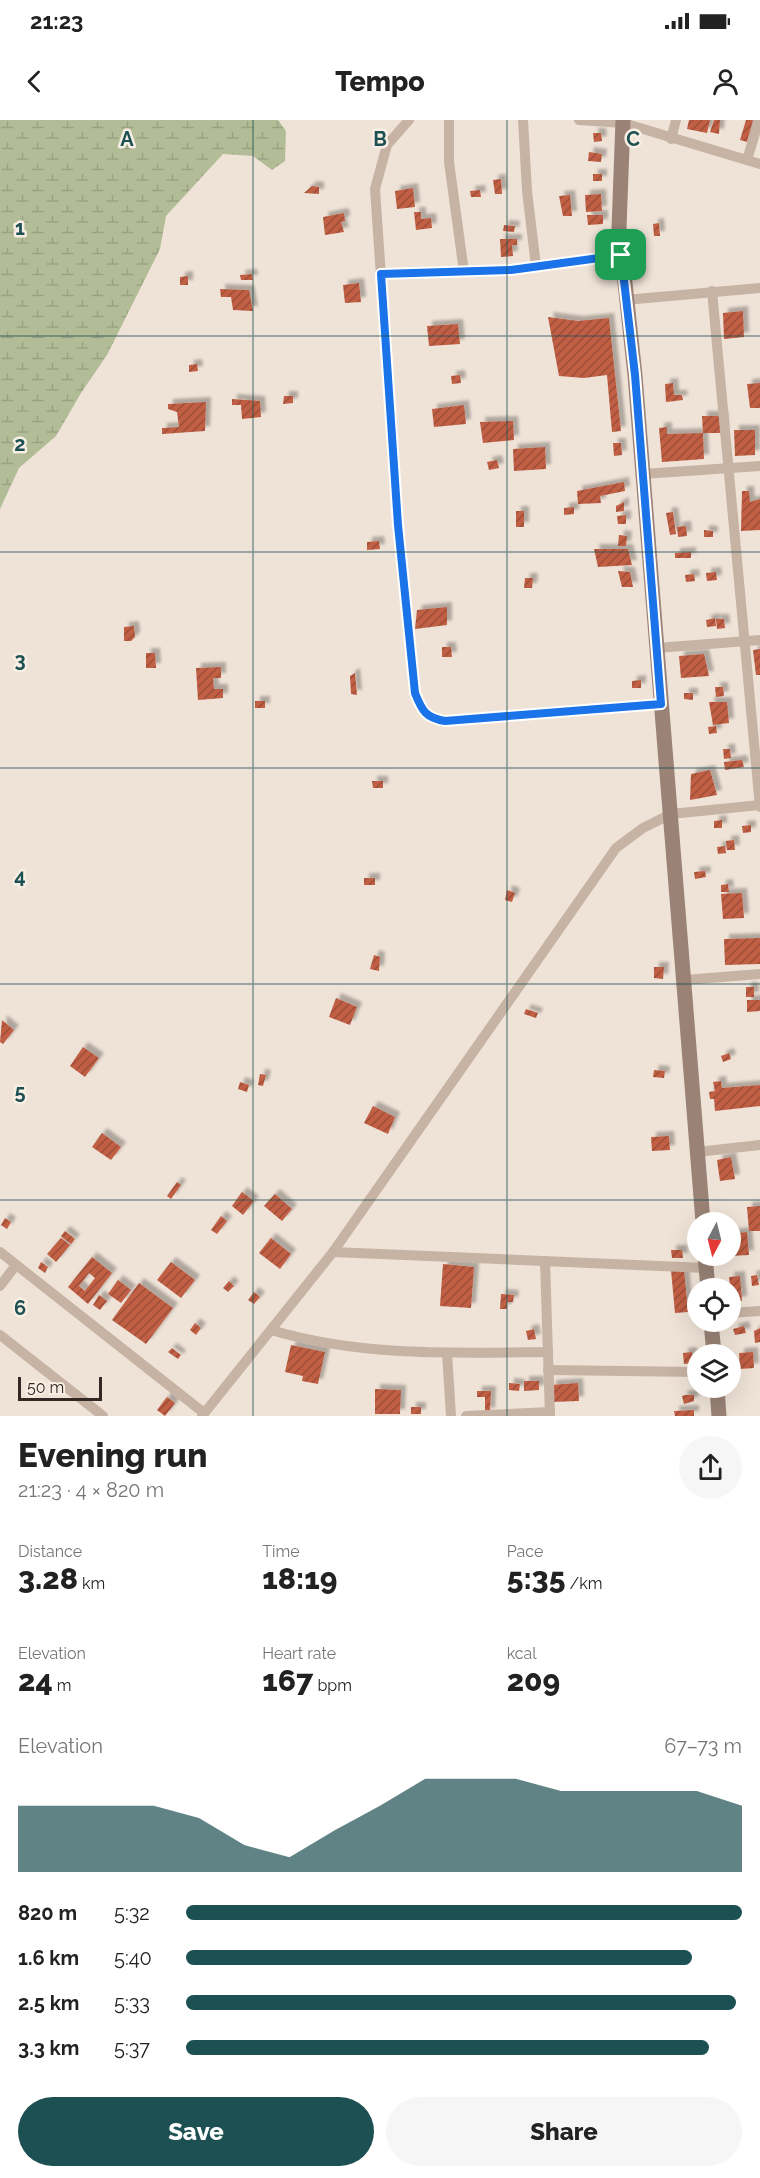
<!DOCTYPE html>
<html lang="en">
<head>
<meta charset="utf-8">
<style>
	:root { --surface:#fff; --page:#f6f6f6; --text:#222; --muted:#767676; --accent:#1d5052 }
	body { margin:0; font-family:Raleway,sans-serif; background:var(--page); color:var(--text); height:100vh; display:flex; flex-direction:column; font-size:22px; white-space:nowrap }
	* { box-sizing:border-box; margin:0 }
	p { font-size:20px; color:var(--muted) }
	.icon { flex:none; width:33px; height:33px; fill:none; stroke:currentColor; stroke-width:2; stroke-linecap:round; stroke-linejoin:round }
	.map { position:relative; height:1296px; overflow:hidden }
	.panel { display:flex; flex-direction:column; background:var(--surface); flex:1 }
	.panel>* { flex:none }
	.needle { width:39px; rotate:187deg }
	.buttons { position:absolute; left:687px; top:1092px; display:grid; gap:12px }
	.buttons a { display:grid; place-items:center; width:54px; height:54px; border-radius:50%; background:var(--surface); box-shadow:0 6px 24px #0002; font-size:30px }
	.scale { position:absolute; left:18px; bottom:15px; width:84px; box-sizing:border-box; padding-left:6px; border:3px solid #322925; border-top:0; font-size:16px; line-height:21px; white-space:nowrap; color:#322925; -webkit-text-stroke:4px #f8eee3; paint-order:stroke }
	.pin { position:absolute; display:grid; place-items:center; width:51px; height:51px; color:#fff; margin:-26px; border-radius:12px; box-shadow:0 3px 9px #0006 }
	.round { display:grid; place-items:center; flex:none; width:63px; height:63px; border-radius:32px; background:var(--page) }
	.overview { display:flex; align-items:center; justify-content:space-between; height:102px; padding:0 18px }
	h1 { font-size:33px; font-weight:800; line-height:45px }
	.figures { display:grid; grid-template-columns:repeat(3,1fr); gap:9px; height:102px; padding:6px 18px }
	.figures div { display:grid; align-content:center }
	.figures b { font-size:30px; font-weight:800 }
	.figures small { font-size:16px; font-weight:400 }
	.figures p { font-size:16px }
	.chart { height:168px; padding:12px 18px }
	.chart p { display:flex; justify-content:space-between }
	.chart svg { width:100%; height:108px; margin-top:6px; fill:var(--accent); opacity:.7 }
	.primary-button { display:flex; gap:12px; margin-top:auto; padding:12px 18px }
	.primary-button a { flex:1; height:69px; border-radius:36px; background:var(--accent); color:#fff; font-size:24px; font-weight:800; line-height:69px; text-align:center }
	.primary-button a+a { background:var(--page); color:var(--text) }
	ul { padding:0 18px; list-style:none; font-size:20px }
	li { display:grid; grid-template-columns:96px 72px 1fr; align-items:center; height:45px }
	li i { height:15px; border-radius:8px; background:var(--accent) }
	.status { display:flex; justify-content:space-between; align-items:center; height:42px; padding:0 30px; background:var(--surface); direction:ltr }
	.status svg { height:16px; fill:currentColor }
	header { display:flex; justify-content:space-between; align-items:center; height:78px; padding:0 18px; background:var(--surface); font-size:27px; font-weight:800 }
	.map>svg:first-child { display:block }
	.wetland { fill:url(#wetland-marsh) }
	.building { fill:url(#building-hatch); fill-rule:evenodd; filter:url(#shadow) }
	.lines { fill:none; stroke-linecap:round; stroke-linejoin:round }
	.street { stroke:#c7b3a4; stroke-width:10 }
	.secondary { stroke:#9a8276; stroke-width:15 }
	.route-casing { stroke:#fff; stroke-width:12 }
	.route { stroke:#1a73e8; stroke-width:8 }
	.grid { fill:none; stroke:#1d5052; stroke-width:1.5; stroke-opacity:0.55 }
	.grid-label { font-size:20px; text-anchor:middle; font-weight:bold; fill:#1d5052; stroke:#f8eee3; stroke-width:5; stroke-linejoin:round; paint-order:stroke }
</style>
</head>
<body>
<div class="status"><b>21:23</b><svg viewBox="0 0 49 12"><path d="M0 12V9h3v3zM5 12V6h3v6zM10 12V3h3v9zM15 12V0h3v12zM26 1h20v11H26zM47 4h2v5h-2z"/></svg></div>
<header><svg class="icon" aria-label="back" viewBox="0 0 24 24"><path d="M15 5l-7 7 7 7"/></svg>Tempo<svg class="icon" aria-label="person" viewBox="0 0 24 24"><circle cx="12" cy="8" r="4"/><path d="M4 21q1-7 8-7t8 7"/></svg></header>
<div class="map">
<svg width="760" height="1296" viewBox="0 0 760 1296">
	<defs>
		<pattern id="wetland-marsh" width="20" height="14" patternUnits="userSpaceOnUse" patternTransform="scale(1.5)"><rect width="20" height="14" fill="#b2bd98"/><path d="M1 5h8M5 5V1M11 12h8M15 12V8" fill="none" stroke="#9aa283"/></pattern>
		<pattern id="building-hatch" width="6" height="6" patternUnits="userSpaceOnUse" patternTransform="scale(1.5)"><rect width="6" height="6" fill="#c15e44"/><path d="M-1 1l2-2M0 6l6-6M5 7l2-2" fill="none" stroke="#9d4e39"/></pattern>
		<filter id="shadow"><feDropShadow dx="5" dy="-5" stdDeviation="1.5" flood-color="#0004"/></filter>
	</defs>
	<rect width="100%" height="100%" fill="#efe3d7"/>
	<path class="wetland" d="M0,0h278l8,11 -1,30 -13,9 -19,-14 -30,-2 -57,62 -6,33 -53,106 -26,38 -25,43 -37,32 -19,41z"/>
	<g class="building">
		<path d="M689,0h21l-3,13 -20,-4z"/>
		<path d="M714,0h6l-1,14 -9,-2z"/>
		<path d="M746,0h7l-6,22 -7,-2z"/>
		<path d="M593,13h8l1,8 -8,1z"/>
		<path d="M589,32l13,2 -1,8 -13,-1z"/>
		<rect x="593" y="54" width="9" height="7"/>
		<path d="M501,59l1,15h-7l-2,-14z"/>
		<path d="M312,66l7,1v7l-15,-1z"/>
		<path d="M413,68l2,19 -18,2 -2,-18z"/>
		<path d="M480,70l1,7h-10l-1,-6z"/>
		<path d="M601,74l1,17 -16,1 -1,-17z"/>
		<path d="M570,75l2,21h-9l-4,-20z"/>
		<path d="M414,92h7v7l10,-1 1,10 -16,2z"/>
		<path d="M344,93l1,8 -4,1 3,10 -19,3 -2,-18z"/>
		<path d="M587,95h16v9l-15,1z"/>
		<path d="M659,103l1,13h-6l-1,-12z"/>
		<path d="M504,105l11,1 -1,6 -11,-1z"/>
		<path d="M500,119h17v6h-5l1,11 -12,1z"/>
		<path d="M252,154l1,6h-12l-1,-5z"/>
		<path d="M188,156v9h-8v-8z"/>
		<path d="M359,163l2,19 -16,1 -2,-18z"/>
		<path d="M220,169l29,1 4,21 -20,-1 -2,-13h-10z"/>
		<path d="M743,191l1,26 -20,2 -1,-26z"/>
		<path d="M548,197l30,4 31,-3 12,113 -9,1 -5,-57 -23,3 -25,-2z"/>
		<path d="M458,204l2,20 -31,2 -2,-20z"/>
		<path d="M197,244l1,7 -9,1v-7z"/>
		<path d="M460,255l1,8 -9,1 -1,-8z"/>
		<path d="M673,263l1,12h8l1,5 -17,2 -1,-18z"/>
		<path d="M760,263v25h-10l-3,-24z"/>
		<path d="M284,276h9v7l-10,1z"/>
		<path d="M232,279l28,2 1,16 -19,2 -1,-14h-9z"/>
		<path d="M206,282l-1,29 -43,3v-6l17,-1 -2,-15 -9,-3v-5z"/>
		<path d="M464,285l2,19 -32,3 -2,-18z"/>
		<path d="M702,296h21v17h-20z"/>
		<path d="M513,301l1,19 -31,3 -3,-21z"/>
		<path d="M667,307v7l36,-1 1,26 -42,3 -3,-34z"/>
		<path d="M734,310h21v25l-20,1z"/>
		<path d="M613,323h8l1,12 -8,1z"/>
		<path d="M545,327l1,22 -32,2 -1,-22z"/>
		<path d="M497,340l2,8 -10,2 -2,-8z"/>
		<path d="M624,362l1,9 -25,5 1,7 -23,1 -1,-13z"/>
		<path d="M742,371h7l1,11 10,-3v31l-19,1z"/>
		<path d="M624,382v9l-8,1v-6z"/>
		<path d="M574,387v7l-10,1v-7z"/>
		<rect x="516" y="391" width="8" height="16"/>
		<path d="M673,392l3,22 -6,1 -4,-22z"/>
		<path d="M626,395v9h-8l-1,-8z"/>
		<path d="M686,406l1,10 -9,1 -1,-10z"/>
		<path d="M704,410l9,1v6h-9z"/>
		<path d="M619,415l8,1 -1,10h-8z"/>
		<path d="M379,421l1,8 -13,1v-8z"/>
		<path d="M594,429h34l4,16 -34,2z"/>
		<path d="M691,432v6h-16v-5z"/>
		<path d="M618,451l12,1 3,15h-11z"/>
		<path d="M716,452l1,8 -10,1 -1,-8z"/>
		<path d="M694,454l1,7 -9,1 -1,-7z"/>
		<path d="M525,458h8l-1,10h-8z"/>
		<path d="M447,487v18l-32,4 2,-19z"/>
		<path d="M715,498l1,8 -9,1 -1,-7z"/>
		<path d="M716,499h8l1,9 -8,1z"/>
		<path d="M134,506l1,11 -4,4h-7v-14z"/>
		<path d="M442,527h9l1,10h-10z"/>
		<path d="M760,529v26h-4l-3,-25z"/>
		<path d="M146,533h9l1,15h-10z"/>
		<path d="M704,534l5,22 -28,2 -2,-22z"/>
		<path d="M221,547v11h-8l1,11h9v9l-25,2 -2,-32z"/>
		<path d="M355,553l2,22 -6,-1 -1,-18z"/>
		<path d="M641,560v8h-9v-7z"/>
		<path d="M715,567h8l1,9 -8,1z"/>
		<path d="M684,573h9v7l-9,-1z"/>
		<rect x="255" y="581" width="10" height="7"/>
		<path d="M709,582h18l2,21 -16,2z"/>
		<path d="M716,606l1,7 -8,1 -1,-7z"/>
		<path d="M723,629h7l1,9 -7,1z"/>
		<path d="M742,640l2,7 -19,3 -1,-8z"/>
		<path d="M710,650l7,25 -27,5 1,-26z"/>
		<path d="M372,661h11v7h-10z"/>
		<path d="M722,700v8h-8v-7z"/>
		<path d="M751,705v7l-8,1 -1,-7z"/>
		<path d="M734,720l1,10h-8l-1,-9z"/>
		<path d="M725,726l1,7 -8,1 -1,-7z"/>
		<path d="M705,751l1,6 -11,2 -1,-7z"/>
		<rect x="364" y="758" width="11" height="7"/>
		<path d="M728,764l1,8h-8v-7z"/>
		<path d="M507,770l8,3 -3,9 -7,-2z"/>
		<path d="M742,773l2,25 -21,1 -2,-25z"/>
		<path d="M760,818v26l-35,1 -1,-26z"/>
		<path d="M374,835l6,2 -1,14 -9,-2z"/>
		<path d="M654,847h10l-1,12 -9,-1z"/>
		<rect x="746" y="867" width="8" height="10"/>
		<path d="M336,878l21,9 -7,18 -21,-8z"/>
		<path d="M747,880h13v11l-13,1z"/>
		<path d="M526,889l12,4 -2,5 -12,-4z"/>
		<path d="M2,900l12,10 -11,14 -3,-2z"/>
		<path d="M83,927l16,11 -14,19 -15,-11z"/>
		<path d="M729,933l2,6 -8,3 -2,-6z"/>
		<path d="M654,950l11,1 -1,7 -11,-1z"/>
		<path d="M260,954l6,1 -3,11 -5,-1z"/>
		<path d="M721,961l1,7 38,-3v21l-45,5 -1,-12h-4l-1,-7 6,-1 -2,-9z"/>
		<path d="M240,962l9,3 -2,7 -9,-3z"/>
		<path d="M373,986l22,11 -7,17 -24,-11z"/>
		<path d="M102,1013l19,14 -10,13 -19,-13z"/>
		<path d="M669,1016l1,14 -18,1 -1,-14z"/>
		<path d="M731,1037l4,22 -15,2 -3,-21z"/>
		<path d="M177,1062l4,3 -10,14 -4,-3z"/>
		<path d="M242,1072l12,9 -11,14 -11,-9z"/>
		<path d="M275,1074l17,15 -10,12 -18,-15z"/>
		<path d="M760,1086v25h-11l-2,-24z"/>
		<path d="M221,1096l6,5 -10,13 -6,-4z"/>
		<path d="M5,1098l6,4 -4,7 -6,-4z"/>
		<path d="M65,1111l10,8 -4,5 -10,-8z"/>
		<path d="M747,1112l2,23 -19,1v-22z"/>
		<path d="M61,1118l9,7 -14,17 -9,-8z"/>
		<path d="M271,1118l20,16 -11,15 -21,-16z"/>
		<path d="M671,1130h11l1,8h-11z"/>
		<path d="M92,1137l20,16 -24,31 -20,-17zM89,1153l6,5 -10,13 -6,-5z"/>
		<path d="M41,1142l7,5 -3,6 -7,-5z"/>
		<path d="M171,1142l24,18 -14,18 -24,-18z"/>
		<path d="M443,1144l31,3 -3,41 -31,-2z"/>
		<path d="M684,1149l4,43 -13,1 -4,-43z"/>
		<path d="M757,1155l2,10 -7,1 -1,-10z"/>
		<path d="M740,1156l2,25 -10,1 -3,-25z"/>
		<path d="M118,1160l13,10 -10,13 -13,-9z"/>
		<path d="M229,1161l5,5 -6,6 -5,-4z"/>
		<path d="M139,1163l34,25 -27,36 -34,-24z"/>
		<path d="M254,1172l6,5 -6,7 -6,-4z"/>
		<path d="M501,1174l13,1 -1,7h-6v7h-7z"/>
		<path d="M99,1175l8,6 -7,9 -7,-5z"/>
		<path d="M195,1203l6,5 -5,7 -6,-5z"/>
		<path d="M744,1206l2,7 -11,2 -2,-6z"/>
		<path d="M760,1208v14l-5,1 -1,-12z"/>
		<path d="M534,1209l2,10 -8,1 -2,-9z"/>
		<path d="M291,1225l34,7 -7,32 -16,-3 1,-5 -18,-4z"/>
		<path d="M172,1228l9,7 -3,4 -10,-7z"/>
		<path d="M692,1232l1,11 -9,1 -1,-11z"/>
		<path d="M753,1232l1,16 -14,1 -1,-16z"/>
		<path d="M524,1261h15v9l-15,1z"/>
		<path d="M509,1263l11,1 -1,7 -10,-1z"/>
		<path d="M578,1263l1,18 -27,1 -1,-17z"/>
		<path d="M375,1269l26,1 -1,24h-25z"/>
		<path d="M477,1271h14l-1,22 -5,-1v-15h-8z"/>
		<path d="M685,1275h9v6l-10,3 -2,-8z"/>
		<path d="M167,1277l8,6 -10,13 -8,-6z"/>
		<rect x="411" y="1287" width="10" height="7"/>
		<path d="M694,1290v6h-19l-1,-5z"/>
	</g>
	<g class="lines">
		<g class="street">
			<path d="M409,0l-22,25 -12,44 23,336 17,168c7,18 11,25 30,28l216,-17"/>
			<path d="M449,0v42l15,110"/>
			<path d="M523,0l4,71 9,75"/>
			<path d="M579,0l44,3 137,41"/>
			<path d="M671,19l5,-19"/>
			<path d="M747,40l12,-40"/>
			<path d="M381,154l130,-4 110,-15"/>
			<path d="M712,171l48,516"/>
			<path d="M625,180l135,-12"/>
			<path d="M643,354l117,-8"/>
			<path d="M657,528l103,-8"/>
			<path d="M684,860l76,-6"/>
			<path d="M697,1032l63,-7"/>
			<path d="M0,1132l204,161"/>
			<path d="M333,1132l373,16"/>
			<path d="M545,1141l5,155"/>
			<path d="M0,1166l16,-21"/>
			<path d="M730,1193l30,-2"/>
			<path d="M271,1210c91,27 183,23 277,22"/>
			<path d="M0,1215l103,81"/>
			<path d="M447,1233l4,63"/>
			<path d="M548,1250l150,2"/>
			<path d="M202,1296l131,-164 283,-404 27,-20 28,-14 89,-9"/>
			<path d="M466,1296l84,-4"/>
		</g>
		<g class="secondary">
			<path d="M623,0l-4,108 16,147 68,847"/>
			<path d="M705,1136l3,32"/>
			<path d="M711,1202l3,32"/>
			<path d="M717,1268l2,28"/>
		</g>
	</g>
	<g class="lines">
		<defs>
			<path id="route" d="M621,135l14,120 26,329 -216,17c-19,-3 -23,-10 -30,-28l-17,-168 -17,-251 130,-4z"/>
		</defs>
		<use href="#route" class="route-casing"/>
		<use href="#route" class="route"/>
	</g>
	<path class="grid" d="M253,0v1296M507,0v1296M0,216h760M0,432h760M0,648h760M0,864h760M0,1080h760"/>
	<g class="grid-label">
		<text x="127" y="26">A</text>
		<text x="380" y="26">B</text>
		<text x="633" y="26">C</text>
		<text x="20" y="115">1</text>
		<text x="20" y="331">2</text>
		<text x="20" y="547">3</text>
		<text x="20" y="763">4</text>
		<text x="20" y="979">5</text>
		<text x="20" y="1195">6</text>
	</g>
</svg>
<div class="buttons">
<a><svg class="needle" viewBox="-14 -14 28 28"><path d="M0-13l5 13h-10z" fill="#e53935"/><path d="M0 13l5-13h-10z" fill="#767676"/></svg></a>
<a><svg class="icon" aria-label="locate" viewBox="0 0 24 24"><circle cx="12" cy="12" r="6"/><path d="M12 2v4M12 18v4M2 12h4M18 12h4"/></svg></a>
<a><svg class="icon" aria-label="layers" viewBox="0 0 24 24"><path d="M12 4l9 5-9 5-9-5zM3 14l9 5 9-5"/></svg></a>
</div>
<div class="scale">50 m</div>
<div class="pin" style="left:621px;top:135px;background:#1e9e55"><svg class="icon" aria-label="arrive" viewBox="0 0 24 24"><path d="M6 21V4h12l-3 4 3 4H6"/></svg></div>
</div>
<section class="panel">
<div class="overview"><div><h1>Evening run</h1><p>21:23 · 4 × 820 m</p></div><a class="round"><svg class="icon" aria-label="share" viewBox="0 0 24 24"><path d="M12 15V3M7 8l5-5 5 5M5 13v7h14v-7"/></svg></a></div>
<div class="figures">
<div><p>Distance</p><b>3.28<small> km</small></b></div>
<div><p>Time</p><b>18:19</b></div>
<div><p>Pace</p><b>5:35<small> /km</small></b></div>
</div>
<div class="figures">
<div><p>Elevation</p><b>24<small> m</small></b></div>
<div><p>Heart rate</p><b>167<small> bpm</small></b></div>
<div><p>kcal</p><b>209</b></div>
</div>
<div class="chart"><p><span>Elevation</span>67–73 m</p>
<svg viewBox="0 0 160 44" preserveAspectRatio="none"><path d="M0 44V17L10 17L20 17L30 17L40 22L50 33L60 38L70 27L80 17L90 6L100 6L110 6L120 11L130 11L140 11L150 11L160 17V44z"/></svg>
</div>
<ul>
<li><b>820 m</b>5:32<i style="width:100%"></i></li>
<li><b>1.6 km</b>5:40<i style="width:91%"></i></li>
<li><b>2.5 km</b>5:33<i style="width:99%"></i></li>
<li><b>3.3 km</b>5:37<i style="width:94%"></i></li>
</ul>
<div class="primary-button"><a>Save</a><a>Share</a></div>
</section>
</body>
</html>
